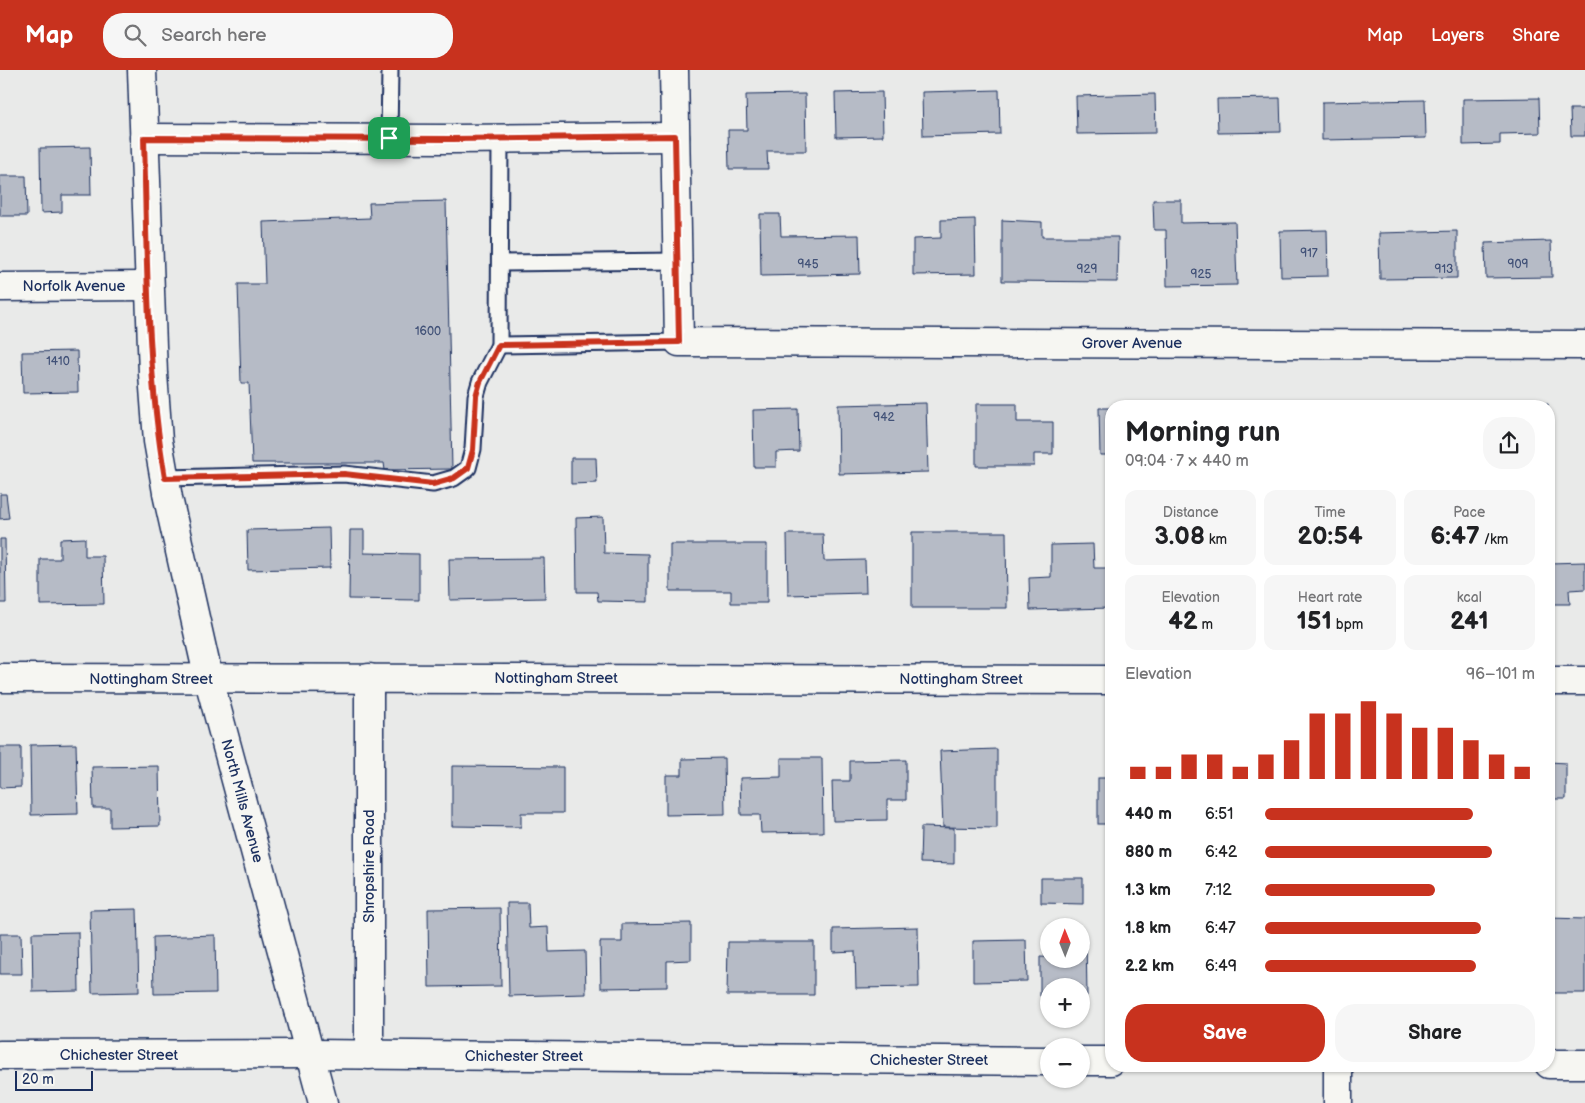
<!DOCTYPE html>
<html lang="en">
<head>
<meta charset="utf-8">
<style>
	:root { --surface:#fff; --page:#f6f6f6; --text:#202124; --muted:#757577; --accent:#c8321e }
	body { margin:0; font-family:"Balsamiq Sans",sans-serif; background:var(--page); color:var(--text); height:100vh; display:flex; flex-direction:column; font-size:19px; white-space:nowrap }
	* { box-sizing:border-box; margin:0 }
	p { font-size:16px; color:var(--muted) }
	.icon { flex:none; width:28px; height:28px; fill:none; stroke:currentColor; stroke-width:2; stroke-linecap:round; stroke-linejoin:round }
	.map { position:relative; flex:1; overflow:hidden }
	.side { position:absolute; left:1105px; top:330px; width:450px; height:672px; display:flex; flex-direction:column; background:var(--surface); border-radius:20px; box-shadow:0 1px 4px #0004 }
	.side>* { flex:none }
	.needle { width:32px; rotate:359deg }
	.fabs { position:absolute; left:1040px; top:848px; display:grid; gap:10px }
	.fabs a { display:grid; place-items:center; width:50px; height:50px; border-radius:50%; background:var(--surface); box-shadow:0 1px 4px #0004; font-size:25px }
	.scale { position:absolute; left:15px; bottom:12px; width:78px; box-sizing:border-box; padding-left:5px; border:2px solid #1b2f5e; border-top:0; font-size:14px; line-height:18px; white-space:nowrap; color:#1b2f5e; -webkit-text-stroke:4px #f6f6f2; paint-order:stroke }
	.pin { position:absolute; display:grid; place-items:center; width:42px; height:42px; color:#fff; margin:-21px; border-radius:10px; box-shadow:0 2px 8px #0006 }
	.round { display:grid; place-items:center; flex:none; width:52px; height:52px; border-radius:20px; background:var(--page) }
	.summary { display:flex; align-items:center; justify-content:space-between; height:85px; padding:0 20px }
	h1 { font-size:28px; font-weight:800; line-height:38px }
	.figures { display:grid; grid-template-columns:repeat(3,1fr); gap:8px; height:85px; padding:5px 20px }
	.figures div { display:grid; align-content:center; border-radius:12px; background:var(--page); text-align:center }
	.figures b { font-size:25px; font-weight:800 }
	.figures small { font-size:14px; font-weight:400 }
	.figures p { font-size:14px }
	.chart { height:140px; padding:10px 20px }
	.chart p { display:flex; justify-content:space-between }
	.chart svg { width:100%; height:90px; margin-top:5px; stroke:var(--accent); stroke-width:6 }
	.primary-button { display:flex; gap:10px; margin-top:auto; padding:10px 20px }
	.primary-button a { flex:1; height:58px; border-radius:20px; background:var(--accent); color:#fff; font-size:20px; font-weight:800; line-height:58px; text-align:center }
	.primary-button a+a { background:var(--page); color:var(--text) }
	ul { padding:0 20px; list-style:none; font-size:16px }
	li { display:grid; grid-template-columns:80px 60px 1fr; align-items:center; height:38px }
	li i { height:12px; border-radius:6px; background:var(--accent) }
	header { display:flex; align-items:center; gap:30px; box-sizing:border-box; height:70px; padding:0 25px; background:var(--accent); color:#fff }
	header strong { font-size:24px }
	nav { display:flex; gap:28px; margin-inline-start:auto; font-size:18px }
	.search { width:350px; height:45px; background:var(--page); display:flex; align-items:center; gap:12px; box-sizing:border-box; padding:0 18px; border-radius:20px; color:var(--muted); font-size:19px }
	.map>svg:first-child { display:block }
	.building { fill:#b6bbc6; stroke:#1b2f5e }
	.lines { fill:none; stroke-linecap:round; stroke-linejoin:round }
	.lane-casing { stroke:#1b2f5e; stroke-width:19 }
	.street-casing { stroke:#1b2f5e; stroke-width:31 }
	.primary-casing { stroke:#1b2f5e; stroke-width:31 }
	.lane { stroke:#f6f6f2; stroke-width:15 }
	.street { stroke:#f6f6f2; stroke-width:28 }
	.primary { stroke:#f6f6f2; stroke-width:28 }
	.route-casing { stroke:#fff; stroke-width:10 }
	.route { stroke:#c8321e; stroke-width:6 }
	.labels { text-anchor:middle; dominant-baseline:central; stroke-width:5; stroke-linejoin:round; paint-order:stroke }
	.number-label { font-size:12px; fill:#425278 }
	.street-label { font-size:15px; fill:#1b2f5e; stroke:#f6f6f2 }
</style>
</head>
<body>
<header>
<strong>Map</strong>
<div class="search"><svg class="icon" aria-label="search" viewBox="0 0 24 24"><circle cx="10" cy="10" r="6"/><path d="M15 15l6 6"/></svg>Search here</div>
<nav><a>Map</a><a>Layers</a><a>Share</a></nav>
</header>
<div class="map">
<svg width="1585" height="1033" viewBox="0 0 1585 1033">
	<rect width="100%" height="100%" fill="#e9eae9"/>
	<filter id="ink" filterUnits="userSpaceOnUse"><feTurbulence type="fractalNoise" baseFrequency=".02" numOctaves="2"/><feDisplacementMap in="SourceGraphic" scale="10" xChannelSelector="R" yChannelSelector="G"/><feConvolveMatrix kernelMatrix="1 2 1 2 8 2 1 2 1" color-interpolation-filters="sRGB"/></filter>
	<g filter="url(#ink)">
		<g class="building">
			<path d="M999,20l1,44 -77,2 -1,-44z"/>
			<path d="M882,22l1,44 -47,1 -1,-44z"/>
			<path d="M805,24l1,57h-39l1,18h-39l-1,-39h19l-1,-35z"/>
			<path d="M1155,24l1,39 -79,1 -1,-38z"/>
			<path d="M1280,28l1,34 -63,1 -1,-34z"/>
			<path d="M1539,28l1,35 -40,1v10l-37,1v-46z"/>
			<path d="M1425,30l1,38 -104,2v-38z"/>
			<path d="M1570,39h15v27h-14z"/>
			<path d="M90,77l1,48h-29v17l-21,1 -1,-65z"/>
			<path d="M0,106h26l1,40h-27z"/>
			<path d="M1153,130h28v23l54,-1 2,63 -70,1 -1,-56h-12z"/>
			<path d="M446,131l6,268 -67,1 -1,-7h-132l-3,-80h-8l-3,-99h27l-2,-62 107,-4 -1,-15z"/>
			<path d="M760,144h20l1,22 78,-1 1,39 -99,2z"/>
			<path d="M975,149l1,55 -63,1v-36l28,-1v-18z"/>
			<path d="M1002,150l40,2v15h76l-1,45 -115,-1z"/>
			<path d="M1327,160l1,46 -47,1 -1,-46z"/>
			<path d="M1457,161v47l-77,1 -1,-46z"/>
			<path d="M1551,171l1,36 -66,1 -1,-35z"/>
			<path d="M77,281l1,41 -55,1 -1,-41z"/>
			<path d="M926,333l2,69 -89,2 -1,-69z"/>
			<path d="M976,334h41v18h36v32h-19v12h-58z"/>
			<path d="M1548,334v2h-44v-1z"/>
			<path d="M1099,338h12v47h-11z"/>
			<path d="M798,339l1,42 -23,1v15h-22l-1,-57z"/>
			<path d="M571,388h25l1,25 -26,1z"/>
			<path d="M0,424h6l3,24 -9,1z"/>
			<path d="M603,447l1,36 44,1v48l-50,-1 -1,-9h-20l-1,-74z"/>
			<path d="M329,458l1,40 -82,2 -1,-40z"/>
			<path d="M350,460h14v23l55,1v46l-70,-1z"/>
			<path d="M912,462h94l1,76h-95z"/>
			<path d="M787,464h36l1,27 41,-1 1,33 -78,2z"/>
			<path d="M85,468v18h18l1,48 -64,1v-46h20v-20z"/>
			<path d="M0,469h5l1,64h-6z"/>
			<path d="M670,474h97v59h-36v-12h-61z"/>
			<path d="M1093,474l1,24h17v40l-81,2 -1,-32 22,-1v-32z"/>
			<path d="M544,488l1,40 -95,2 -1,-41z"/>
			<path d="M1585,492v27l-16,1 1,14h-21v-41z"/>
			<path d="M76,674l2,70 -47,1 -1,-70z"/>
			<path d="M0,677h21v40l-21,1z"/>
			<path d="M997,679v79l-54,-1 -3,-76z"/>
			<path d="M724,688l1,56 -59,1v-40h16v-16z"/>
			<path d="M781,688h41l1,74 -62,1 -1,-18h-19l-1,-37 41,-1z"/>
			<path d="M906,690v40h-19v20l-54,1 -1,-40h18v-20z"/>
			<path d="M1549,692l17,1v36h-17z"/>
			<path d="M159,696l1,60 -50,1v-19h-17l-1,-41z"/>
			<path d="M452,696l111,1v46h-42v14l-69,-1z"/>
			<rect x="1098" y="708" width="13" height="46"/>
			<path d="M921,757l33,1v36l-34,-1z"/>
			<path d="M1041,808h42v26l-42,-1z"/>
			<path d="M507,833h21l1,25 19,-1 1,25 36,-1 1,43 -77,2z"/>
			<path d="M500,838l1,78 -72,1 -1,-78z"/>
			<path d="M137,839l2,83 -47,1 -2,-83z"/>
			<path d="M1549,848l36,1v74h-36z"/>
			<path d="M691,853v37l-24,1v26l-66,1 -1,-46h22v-18z"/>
			<path d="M918,857l1,60 -63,1 -1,-37 -22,1v-23z"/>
			<path d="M78,862l1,59 -46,1 -1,-59z"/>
			<path d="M0,864h21l1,40h-22z"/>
			<path d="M215,865l1,58 -62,1 -1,-57z"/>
			<path d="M1081,866h5l1,60h-6v-10h-32v10h-9v-39l41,2z"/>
			<path d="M1026,870l1,41 -54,1v-41z"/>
			<path d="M728,872h86v53h-87z"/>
		</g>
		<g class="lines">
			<defs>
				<g id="lane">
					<path d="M389,69l1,-69"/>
					<path d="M501,193l176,-2"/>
					<path d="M499,275l180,-3"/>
					<path d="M165,408l179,-4 89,10 21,-6 14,-10 5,-19 3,-53 4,-14 19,-37 1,-207"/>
				</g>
				<g id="street">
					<path d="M674,0l5,272 906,3"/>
					<path d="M144,68l308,1 223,-2"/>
					<path d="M0,217l149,-1"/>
					<path d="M0,608l1111,2"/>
					<path d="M1549,611h36"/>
					<path d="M0,985l311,-1 738,7"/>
					<path d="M369,985v-377"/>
					<path d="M1081,991h30"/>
					<path d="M1549,994h36"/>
					<path d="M1338,1033v-37"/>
				</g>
				<path id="primary" d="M142,0l11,304 5,67 10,57 41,182 114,423"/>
			</defs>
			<use href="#lane" class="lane-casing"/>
			<use href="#street" class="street-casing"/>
			<use href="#primary" class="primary-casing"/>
			<use href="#lane" class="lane"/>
			<use href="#street" class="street"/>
			<use href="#primary" class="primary"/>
		</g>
	</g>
	<g class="lines" filter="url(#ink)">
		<defs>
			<path id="route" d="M675,66l4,206 -180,3 -19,37 -4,14 -3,54 -5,18 -14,10 -21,6 -89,-10 -179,4c-19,-111 -18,-227 -21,-340l308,1z"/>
		</defs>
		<use href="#route" class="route-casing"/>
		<use href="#route" class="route"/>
	</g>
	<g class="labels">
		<g class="number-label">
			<text x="1309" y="183">917</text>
			<text x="808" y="194">945</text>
			<text x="1518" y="194">909</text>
			<text x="1087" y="199">929</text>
			<text x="1444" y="199">913</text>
			<text x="1201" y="204">925</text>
			<text x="428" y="261">1600</text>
			<text x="58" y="291">1410</text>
			<text x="884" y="347">942</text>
		</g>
		<g class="street-label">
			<text x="74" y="216">Norfolk Avenue</text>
			<text x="1132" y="273">Grover Avenue</text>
			<text x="556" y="608">Nottingham Street</text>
			<text x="151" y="609">Nottingham Street</text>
			<text x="961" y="609">Nottingham Street</text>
			<text transform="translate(242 731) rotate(75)">North Mills Avenue</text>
			<text transform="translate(369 796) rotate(-90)">Shropshire Road</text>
			<text x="119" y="985">Chichester Street</text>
			<text x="524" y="986">Chichester Street</text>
			<text x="929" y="990">Chichester Street</text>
		</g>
	</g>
</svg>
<div class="fabs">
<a><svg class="needle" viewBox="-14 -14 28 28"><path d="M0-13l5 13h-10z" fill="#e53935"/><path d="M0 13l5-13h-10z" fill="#757577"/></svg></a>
<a>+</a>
<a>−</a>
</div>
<div class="scale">20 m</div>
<div class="pin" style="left:389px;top:68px;background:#1e9e55"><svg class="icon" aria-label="arrive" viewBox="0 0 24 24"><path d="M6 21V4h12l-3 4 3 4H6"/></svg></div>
<section class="side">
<div class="summary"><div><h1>Morning run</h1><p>09:04 · 7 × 440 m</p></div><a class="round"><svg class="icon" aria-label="share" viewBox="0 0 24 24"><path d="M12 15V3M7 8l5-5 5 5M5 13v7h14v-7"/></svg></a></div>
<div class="figures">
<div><p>Distance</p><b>3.08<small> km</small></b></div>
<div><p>Time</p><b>20:54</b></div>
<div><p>Pace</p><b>6:47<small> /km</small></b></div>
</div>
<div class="figures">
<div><p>Elevation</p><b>42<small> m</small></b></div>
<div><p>Heart rate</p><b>151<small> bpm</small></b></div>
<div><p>kcal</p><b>241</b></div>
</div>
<div class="chart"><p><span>Elevation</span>96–101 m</p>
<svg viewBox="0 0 160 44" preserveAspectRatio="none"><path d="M5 44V38M15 44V38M25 44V32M35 44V32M45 44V38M55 44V32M65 44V25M75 44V12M85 44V12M95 44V6M105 44V12M115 44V19M125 44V19M135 44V25M145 44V32M155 44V38"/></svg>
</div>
<ul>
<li><b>440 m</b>6:51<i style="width:77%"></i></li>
<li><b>880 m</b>6:42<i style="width:84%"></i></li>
<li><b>1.3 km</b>7:12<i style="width:63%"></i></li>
<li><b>1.8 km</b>6:47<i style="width:80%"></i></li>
<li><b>2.2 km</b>6:49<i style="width:78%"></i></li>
</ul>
<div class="primary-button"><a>Save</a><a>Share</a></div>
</section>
</div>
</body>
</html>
